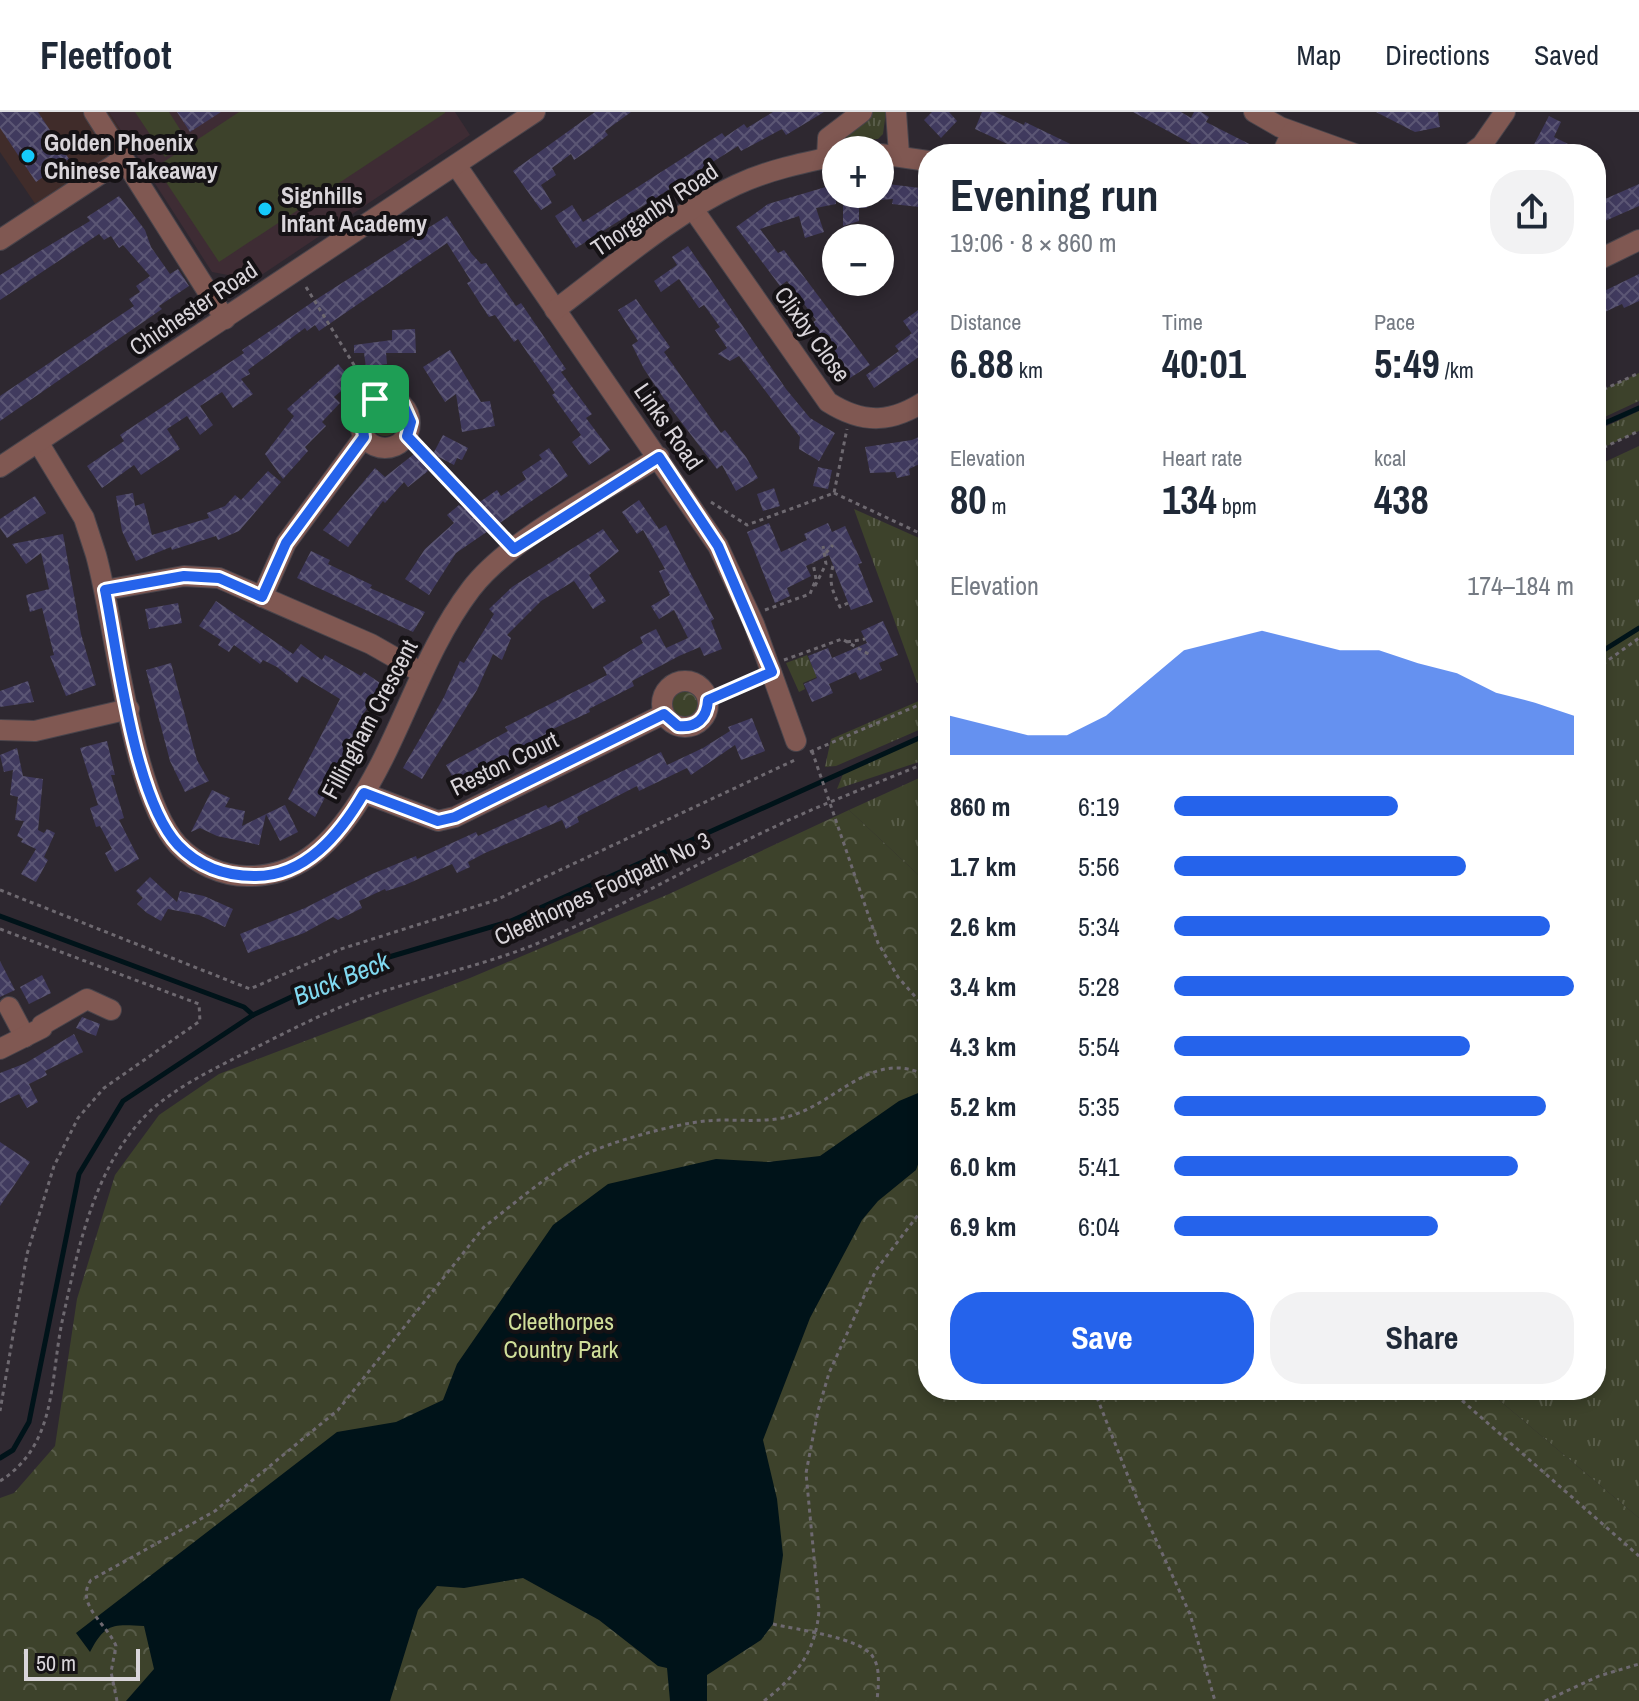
<!DOCTYPE html>
<html lang="en">
<head>
<meta charset="utf-8">
<style>
	:root { --surface:#fff; --page:#f2f2f3; --text:#1f2937; --muted:#747a83; --line:#e0e1e3; --accent:#2563eb }
	body { margin:0; font-family:"Archivo Narrow",sans-serif; background:var(--page); color:var(--text); height:100vh; display:flex; flex-direction:column; font-size:30px; white-space:nowrap }
	* { box-sizing:border-box; margin:0 }
	p { font-size:26px; color:var(--muted) }
	.icon { flex:none; width:44px; height:44px; fill:none; stroke:currentColor; stroke-width:2; stroke-linecap:round; stroke-linejoin:round }
	.map { position:relative; flex:1; overflow:hidden }
	.drawer { position:absolute; left:918px; top:32px; width:688px; height:1256px; display:flex; flex-direction:column; background:var(--surface); border-radius:32px; box-shadow:0 4px 12px #0003 }
	.drawer>* { flex:none }
	.tools { position:absolute; left:822px; top:24px; display:grid; gap:16px }
	.tools a { display:grid; place-items:center; width:72px; height:72px; border-radius:50%; background:var(--surface); box-shadow:0 4px 12px #0003; font-size:40px }
	.scale { position:absolute; left:24px; bottom:20px; width:116px; box-sizing:border-box; padding-left:8px; border:4px solid #d9d5da; border-top:0; font-size:22px; line-height:28px; white-space:nowrap; color:#d9d5da; -webkit-text-stroke:6px #151215; paint-order:stroke }
	.pin { position:absolute; display:grid; place-items:center; width:68px; height:68px; color:#fff; margin:-34px; border-radius:16px; box-shadow:0 4px 12px #0006 }
	.round { display:grid; place-items:center; flex:none; width:84px; height:84px; border-radius:32px; background:var(--page) }
	.head { display:flex; align-items:center; justify-content:space-between; height:136px; padding:0 32px }
	h1 { font-size:44px; font-weight:700; line-height:60px }
	.stats { display:grid; grid-template-columns:repeat(3,1fr); gap:12px; height:136px; padding:8px 32px }
	.stats div { display:grid; align-content:center }
	.stats b { font-size:40px; font-weight:700 }
	.stats small { font-size:22px; font-weight:400 }
	.stats p { font-size:22px }
	.chart { height:224px; padding:16px 32px }
	.chart p { display:flex; justify-content:space-between }
	.chart svg { width:100%; height:144px; margin-top:8px; fill:var(--accent); opacity:.7 }
	.action { display:flex; gap:16px; margin-top:auto; padding:16px 32px }
	.action a { flex:1; height:92px; border-radius:32px; background:var(--accent); color:#fff; font-size:32px; font-weight:700; line-height:92px; text-align:center }
	.action a+a { background:var(--page); color:var(--text) }
	ul { padding:0 32px; list-style:none; font-size:26px }
	li { display:grid; grid-template-columns:128px 96px 1fr; align-items:center; height:60px }
	li i { height:20px; border-radius:10px; background:var(--accent) }
	header { display:flex; align-items:center; gap:48px; box-sizing:border-box; height:112px; padding:0 40px; background:var(--surface); border-bottom:2px solid var(--line) }
	header strong { font-size:38px }
	nav { display:flex; gap:44px; margin-inline-start:auto; font-size:28px }
	.map>svg:first-child { display:block }
	.commercial { fill:#402c2a }
	.education { fill:#3e2c34 }
	.grass { fill:url(#grass-tufts) }
	.forest { fill:url(#forest-crowns) }
	.pitch { fill:#3d422b }
	.water { fill:#001319 }
	.lines { fill:none; stroke-linecap:round; stroke-linejoin:round }
	.stream { stroke:#001319; stroke-width:5 }
	.building { fill:url(#building-cross-hatch) }
	.minor-casing { stroke:#49444b; stroke-width:22 }
	.path { stroke:#6e6970; stroke-width:3; stroke-dasharray:4 4; stroke-linecap:butt }
	.minor { stroke:#805852; stroke-width:20 }
	.route-casing { stroke:#fff; stroke-width:16 }
	.route { stroke:#2563eb; stroke-width:10 }
	.poi-dot { fill:#15cafb; stroke:#151215; stroke-width:3 }
	.labels { text-anchor:middle; dominant-baseline:central; stroke-width:8; stroke-linejoin:round; paint-order:stroke }
	.poi-label { font-size:24px; font-weight:bold; fill:#d9d5da; stroke:#151215; text-anchor:start }
	.street-label { font-size:24px; fill:#d9d5da; stroke:#151215 }
	.park-label { font-size:24px; fill:#d0df9a; stroke:#151215 }
	.water-label { font-size:26px; font-style:italic; fill:#80d9f0; stroke:#151215 }
</style>
</head>
<body>
<header>
<strong>Fleetfoot</strong>
<nav><a>Map</a><a>Directions</a><a>Saved</a></nav>
</header>
<div class="map">
<svg width="1639" height="1589" viewBox="0 0 1639 1589">
	<defs>
		<pattern id="grass-tufts" width="24" height="20" patternUnits="userSpaceOnUse" patternTransform="scale(2)"><rect width="24" height="20" fill="#3d422b"/><path d="M3 7l-1-3M5 7V3M7 7l1-3M15 17l-1-3M17 17v-4M19 17l1-3" fill="none" stroke="#585c49"/></pattern>
		<pattern id="forest-crowns" width="20" height="18" patternUnits="userSpaceOnUse" patternTransform="scale(2)"><rect width="20" height="18" fill="#3d422b"/><path d="M2 6a3 3 0 1 1 6 0M12 15a3 3 0 1 1 6 0" fill="none" stroke="#585c49"/></pattern>
		<pattern id="building-cross-hatch" width="8" height="8" patternUnits="userSpaceOnUse" patternTransform="scale(2)"><rect width="8" height="8" fill="#403a5e"/><path d="M0 0l8 8M0 8l8-8" fill="none" stroke="#5b5674"/></pattern>
	</defs>
	<rect width="100%" height="100%" fill="#2e2830"/>
	<path class="commercial" d="M0,0h109l21,34 -94,59 -36,-53z"/>
	<path class="education" d="M109,0h346l15,23 -216,145 -42,-8z"/>
	<g class="grass">
		<path d="M871,0h15l-3,22 -5,5 -41,3z"/>
		<path d="M1639,261v28l-43,20v-28z"/>
		<circle cx="385" cy="311" r="13"/>
		<path d="M1639,299v20l-43,20v-20z"/>
		<path d="M1639,334v1072l-152,-128h109v-924z"/>
		<path d="M854,397l74,33v136l-11,5z"/>
		<path d="M807,543l10,22 -14,6 2,6 -6,3 -13,-29z"/>
		<path d="M928,585v29l-92,40 -11,1 6,-28z"/>
		<path d="M928,624v23l-91,30 6,-15z"/>
		<path d="M928,662v110l-79,-74z"/>
	</g>
	<g class="forest">
		<circle cx="686" cy="592" r="16"/>
		<path d="M849,698l79,74v506h559l152,128v183h-1639v-203l14,-5 41,-47 22,-147 38,-124 44,-60 60,-41 251,-96 199,-84z"/>
	</g>
	<g class="pitch">
		<path d="M135,0h34l19,30 -23,15z"/>
		<path d="M239,0h206v1l-226,149 -63,-95z"/>
	</g>
	<path class="water" d="M923,979l5,5v41l-12,33 -38,31 -16,19 -52,98 -47,122 14,59 6,56 -10,69 -12,16 -54,35v26h-37l-3,-33 -9,-2 -59,-46 -76,-42 -59,10 -27,-2 -19,24 -28,91h-264l28,-32 -10,-43c-31,-2 -39,-3 -54,26l-14,-19 261,-201 59,-10 47,-22 14,-36 96,-139 55,-41 108,-25 52,3 52,-6 79,-55z"/>
	<g class="lines">
		<g class="stream">
			<path d="M1596,315l43,-19"/>
			<path d="M1596,543l43,-27"/>
			<path d="M0,804l244,91 9,8"/>
			<path d="M0,1346l13,-8 16,-28 50,-248 44,-73 130,-86 102,-48 156,-46 417,-187"/>
		</g>
	</g>
	<g class="building">
		<path d="M0,0h38l31,47 -33,23 -36,-54z"/>
		<path d="M177,0h44l-31,20z"/>
		<path d="M595,0h36l-26,19 3,4 -18,14 -16,11 -3,-6 -19,14 4,7 -15,10 11,18 -11,7 -28,-39z"/>
		<path d="M773,0h51l-38,23 -4,-6 -41,22 -3,-5 -162,102 -21,-32 17,-11 11,17 139,-89 3,4 19,-13 3,4z"/>
		<path d="M932,0h17l8,9 -16,17 -17,-18z"/>
		<path d="M982,0h13l29,13 1,-3 66,32h-62l-54,-25z"/>
		<path d="M1133,0h48l10,6 3,-6h7l8,5 -3,5 63,32h-59z"/>
		<path d="M1376,0h62l2,15 -25,5z"/>
		<path d="M1549,4l12,6 -7,15 16,8 -5,9h-36z"/>
		<path d="M880,71l48,6v19l-36,-4 1,-5 -13,1z"/>
		<path d="M836,72v20l-20,4 8,24 -19,6 -6,-22 -39,13 18,24 6,-3 86,115 -20,13 -39,-54 5,-4 -29,-39 -7,5 -44,-59 32,-23z"/>
		<path d="M1639,72v22l-43,19v-22z"/>
		<path d="M843,82h24v14h-8v13l-16,5z"/>
		<path d="M119,84l26,34 6,17 19,27 8,-5 11,17 -30,20 3,3 -162,112v-25l134,-90 -5,-7 11,-7 -4,-6 14,-10 -27,-31 -4,3 -8,-12 -7,4 -5,-6 -99,66v-25l90,-54 -3,-4z"/>
		<path d="M447,104l24,37 10,11 5,-1 30,43 5,-3 45,66 -5,3 31,42 -6,4 24,32 -21,15 -17,-23 9,-7 -29,-40 3,-2 -37,-54 -4,3 -19,-27 -6,2 -22,-34 4,-2 -24,-38 -128,88 -4,-6 -8,6 -2,-3 -57,42 2,4 -9,5 12,15 -20,14 -11,-16 -22,14 13,19 -13,10 -13,-19 -20,13 13,20 -39,26 -7,-10 -32,23 -15,-22 37,-25 -4,-6 124,-82 -2,-3 78,-53z"/>
		<path d="M688,134l98,143 24,29 25,15 -16,28 -20,-12 1,-12 -61,-81 -9,5 -12,-7 9,-6 -12,-18 5,-3 -16,-22 -5,3 -20,-29 -18,13 -7,-11 23,-16 -5,-8z"/>
		<path d="M1639,162v27l-15,7 -2,-4 -26,12v-21z"/>
		<path d="M636,187l34,48 -6,5 57,81 4,-3 21,27 12,21 -22,13 -14,-26 -5,4 -48,-63 -25,-37 -12,-24 6,-4 -20,-31z"/>
		<path d="M928,191v32l-10,7 -15,-21z"/>
		<path d="M415,217l1,24h-30l1,11 -21,3 -2,-14h-10v-8l38,-5v-10z"/>
		<path d="M912,221l14,19 -52,36 -8,-13 33,-24 -4,-5z"/>
		<path d="M450,238l31,52 9,-1 5,25 -33,6 -6,-38 -11,8 -22,-35z"/>
		<path d="M338,252l15,17 -19,16 6,6 -18,19 4,4 -21,21 3,4 -25,28 -18,-25 29,-38 -7,-7z"/>
		<path d="M928,321v27l-19,9 1,6 -13,3 -2,-6 -25,1 -5,-26 47,-7z"/>
		<path d="M443,323l25,13 -6,12 -5,-2 -3,7 -21,-11z"/>
		<path d="M549,336l19,28 -112,77 -27,42 -24,-16 20,-30 29,-26 -7,-8 12,-10 9,5 29,-20 4,6 25,-17 -4,-7 20,-13 -3,-4z"/>
		<path d="M414,342l14,17 -20,16 -4,-5 -19,21 -2,-2 -35,46 -25,-17 52,-62 10,9z"/>
		<path d="M818,355l14,3 -4,19 -15,-3z"/>
		<path d="M268,359l13,11 -42,49 -21,9 -2,-4 -44,14 -1,-3 -35,14 -14,-30 -6,-35 17,-3 2,13 9,-3 8,32 57,-17 -2,-5 18,-7 10,-11 6,5z"/>
		<path d="M774,376l6,18 -17,5 -6,-17z"/>
		<path d="M35,384l11,17 -39,25 -7,-10v-9z"/>
		<path d="M639,388l20,29 7,-4 48,94 -3,2 11,28 -18,7 -4,-9 -21,9 -47,25 2,5 -45,23 1,3 -37,17 2,5 -11,6 -2,-3 -32,17 2,4 -55,27 -11,-20 62,-34 -3,-4 102,-52 -4,-8 40,-24 -3,-6 16,-8 10,19 22,-10 -14,-28 -15,9 -8,-13 19,-11 -11,-24 6,-2 -22,-39 -6,4 -15,-22z"/>
		<path d="M769,411l12,29 26,-12 -3,-6 24,-11 4,9 13,-6 17,37 -4,1 15,38 -22,8 -22,-55 -23,11 5,10 -24,12 3,8 -15,7 -28,-71z"/>
		<path d="M603,417l16,22 -30,24 17,26 -13,8 -19,-28 -33,20 -34,34 4,3 -9,22 -9,-6 -16,36 -55,89 -19,-11 41,-71 16,-36 4,2 30,-49 -5,-5 23,-22z"/>
		<path d="M63,422l18,100 15,51 -30,11 -16,-40 4,-1 -12,-47 -12,4 -4,-17 23,-6 -8,-36 -15,11 -14,-20z"/>
		<path d="M311,439l19,9 -2,4 44,21 -2,3 55,24 -12,20 -116,-54z"/>
		<path d="M216,489l77,53 8,-10 21,16 3,-5 36,21 3,-4 19,13 -21,31 3,2 -5,11 -45,88 -27,-18 52,-100 -38,-23 -5,7 -20,-16 -14,-7 -3,4 -26,-19 -5,7 -11,-7 3,-5 -22,-14z"/>
		<path d="M178,491l4,20 -33,6 -4,-20z"/>
		<path d="M883,509l15,34 -19,8 3,7 -22,10 -4,-8 -27,12 4,9 -21,9 -8,-18 13,-6 -9,-22 20,-8 4,10 35,-15 -6,-12z"/>
		<path d="M171,551l26,97 12,21 -24,11 -15,-31 -24,-91z"/>
		<path d="M28,569l6,21 -34,5v-16z"/>
		<path d="M752,606l13,33 -24,9 -6,-15 -44,30 -4,-7 -48,23 -2,-5 -60,31 2,5 -13,7 -4,-9 -77,33 -17,9 2,5 -13,6 -5,-9 -47,21 -19,6 -1,-2 -26,12 3,7 -24,12 -5,-3 -29,16 -56,20 -8,-19 65,-26 67,-34 44,-18 1,3 59,-27 2,4 68,-31 2,3 113,-56 6,13 36,-17 27,-17 -2,-4z"/>
		<path d="M107,629l8,34h-4l13,43 -5,2 20,39 -24,13 -10,-19 7,-4 -12,-23 -4,1 -6,-19 8,-3 -18,-57z"/>
		<path d="M17,636l6,28 20,3 -5,51 6,3 3,-4 8,4 -11,24 4,3 -12,22 -15,-8 15,-25 -15,-7 2,-3 -6,-3 7,-15 -9,-1 3,-23 -8,-2 3,-25 -9,2 -4,-17z"/>
		<path d="M212,678l18,8 -5,9 20,4 -3,15 24,-12 -7,31 -42,-9 -17,-8 -9,4z"/>
		<path d="M285,693l13,27 -18,9 -14,-27z"/>
		<path d="M150,765l27,25 3,-11 24,5 29,13 -8,18 -26,-12 -31,-6 -7,12 -14,-8 -10,-9 6,-6 -7,-7z"/>
		<path d="M0,849l15,29 -15,7z"/>
		<path d="M42,863l9,18 -22,11 -9,-17z"/>
		<path d="M82,905l18,7 -4,12 -20,-8z"/>
		<path d="M74,922l9,18 -38,19 2,4 -18,9 9,18 -11,6 -8,-14 -19,9v-30l26,-10z"/>
		<path d="M0,1030l30,20 -30,44z"/>
	</g>
	<g class="lines">
		<defs>
			<g id="minor">
				<path d="M94,0l131,207"/>
				<path d="M896,0l3,42"/>
				<path d="M1254,0l26,15 75,27"/>
				<path d="M880,42l48,7"/>
				<path d="M1282,42l10,-22"/>
				<path d="M1470,42l12,-9 23,-33"/>
				<path d="M827,46l1,-20 34,-26"/>
				<path d="M456,53l262,381 36,78 42,117"/>
				<path d="M693,97l135,193c36,23 65,21 100,-3"/>
				<path d="M0,128l123,-81"/>
				<path d="M1596,149l43,-21"/>
				<path d="M555,198c58,-43 116,-95 181,-125 32,-15 66,-22 100,-29"/>
				<circle cx="385" cy="311" r="25"/>
				<path d="M38,330l46,76 12,37c20,72 35,239 82,290 18,19 44,31 69,31 49,1 81,-29 107,-67 47,-69 66,-153 117,-220 39,-51 132,-97 188,-132"/>
				<path d="M0,355l535,-355"/>
				<path d="M105,478l79,-14 35,2 152,66 51,29"/>
				<path d="M262,485l24,-54 78,-106"/>
				<circle cx="685" cy="592" r="23"/>
				<path d="M0,618l35,1 94,-22"/>
				<path d="M364,681l74,28 17,-4 209,-103"/>
				<path d="M9,895l16,30"/>
				<path d="M0,937l42,-21v-3l45,-26 24,11"/>
			</g>
		</defs>
		<use href="#minor" class="minor-casing"/>
		<g class="path">
			<path d="M306,175l69,112"/>
			<path d="M1596,281l43,-20"/>
			<path d="M407,324l94,99"/>
			<path d="M1596,339l43,-20"/>
			<path d="M834,381l94,44"/>
			<path d="M711,390l36,23 87,-32 13,-64"/>
			<path d="M826,441l7,-8"/>
			<path d="M833,454c-5,16 0,26 7,41l8,-4"/>
			<path d="M815,474l11,-22 -3,-18"/>
			<path d="M1638,489h1"/>
			<path d="M765,498l45,-16 6,-15 -3,-16"/>
			<path d="M847,530l18,-3"/>
			<path d="M784,548l58,-21 28,16"/>
			<path d="M1596,557l43,-31"/>
			<path d="M708,588l48,-21"/>
			<path d="M812,639l66,192 20,34 30,34"/>
			<path d="M810,640l118,-51"/>
			<path d="M0,778l250,99 91,-40 155,-49 301,-141"/>
			<path d="M0,817l199,75 1,17 -96,67 -26,30 -24,48 -27,88 -27,157"/>
			<path d="M1094,1278l41,104 55,120 25,87"/>
			<path d="M1450,1278l189,166"/>
			<path d="M0,1369c57,-36 50,-101 62,-159 16,-73 31,-154 86,-209 25,-24 60,-41 91,-57 48,-24 94,-49 145,-65 51,-16 103,-27 152,-47 80,-34 155,-78 234,-115 51,-25 106,-45 158,-67"/>
			<path d="M773,1512c23,6 88,13 100,33 8,12 5,31 4,44"/>
			<path d="M117,1589l-6,-29 5,-26c-8,-21 -42,-42 -25,-66l124,-69 123,-101 146,-183c31,-24 64,-53 98,-71 27,-14 93,-32 123,-35 28,-3 58,3 85,-5 47,-13 85,-70 138,-39"/>
			<path d="M764,1589c32,-25 52,-49 55,-91l-13,-137 12,-62 11,-38 47,-103 52,-68"/>
			<path d="M1545,1589l54,-25 40,-12"/>
		</g>
		<use href="#minor" class="minor"/>
	</g>
	<g class="lines">
		<defs>
			<path id="route" d="M385,285l18,7 8,18 -4,14 107,113 145,-92 59,89 54,126 -64,28c-1,19 -12,28 -30,26l-14,-12 -209,103 -17,4 -74,-28c-24,41 -59,84 -110,83 -29,0 -55,-9 -76,-31 -44,-47 -60,-190 -73,-255l79,-14 35,2 43,19 24,-54 78,-106 -3,-22 14,-16z"/>
		</defs>
		<use href="#route" class="route-casing"/>
		<use href="#route" class="route"/>
	</g>
	<g class="poi-dot">
		<circle cx="28" cy="44" r="8"/>
		<circle cx="265" cy="97" r="8"/>
	</g>
	<g class="labels">
		<g class="poi-label">
			<text x="44" y="30">Golden Phoenix<tspan x="44" dy="28">Chinese Takeaway</tspan></text>
			<text x="281" y="83">Signhills<tspan x="281" dy="28">Infant Academy</tspan></text>
		</g>
		<g class="street-label">
			<text transform="translate(654 97) rotate(-34)">Thorganby Road</text>
			<text transform="translate(193 196) rotate(-34)">Chichester Road</text>
			<text transform="translate(813 222) rotate(54)">Clixby Close</text>
			<text transform="translate(669 314) rotate(55)">Links Road</text>
			<text transform="translate(369 607) rotate(-62)">Fillingham Crescent</text>
			<text transform="translate(504 651) rotate(-26)">Reston Court</text>
			<text transform="translate(602 776) rotate(-25)">Cleethorpes Footpath No 3</text>
		</g>
		<g class="park-label">
			<text x="561" y="1209">Cleethorpes<tspan x="561" dy="28">Country Park</tspan></text>
		</g>
		<g class="water-label">
			<text transform="translate(341 866) rotate(-22)">Buck Beck</text>
		</g>
	</g>
</svg>
<div class="tools">
<a>+</a>
<a>−</a>
</div>
<div class="scale">50 m</div>
<div class="pin" style="left:375px;top:287px;background:#1e9e55"><svg class="icon" aria-label="arrive" viewBox="0 0 24 24"><path d="M6 21V4h12l-3 4 3 4H6"/></svg></div>
<section class="drawer">
<div class="head"><div><h1>Evening run</h1><p>19:06 · 8 × 860 m</p></div><a class="round"><svg class="icon" aria-label="share" viewBox="0 0 24 24"><path d="M12 15V3M7 8l5-5 5 5M5 13v7h14v-7"/></svg></a></div>
<div class="stats">
<div><p>Distance</p><b>6.88<small> km</small></b></div>
<div><p>Time</p><b>40:01</b></div>
<div><p>Pace</p><b>5:49<small> /km</small></b></div>
</div>
<div class="stats">
<div><p>Elevation</p><b>80<small> m</small></b></div>
<div><p>Heart rate</p><b>134<small> bpm</small></b></div>
<div><p>kcal</p><b>438</b></div>
</div>
<div class="chart"><p><span>Elevation</span>174–184 m</p>
<svg viewBox="0 0 160 44" preserveAspectRatio="none"><path d="M0 44V32L10 35L20 38L30 38L40 32L50 22L60 12L70 9L80 6L90 9L100 12L110 12L120 16L130 19L140 25L150 28L160 32V44z"/></svg>
</div>
<ul>
<li><b>860 m</b>6:19<i style="width:56%"></i></li>
<li><b>1.7 km</b>5:56<i style="width:73%"></i></li>
<li><b>2.6 km</b>5:34<i style="width:94%"></i></li>
<li><b>3.4 km</b>5:28<i style="width:100%"></i></li>
<li><b>4.3 km</b>5:54<i style="width:74%"></i></li>
<li><b>5.2 km</b>5:35<i style="width:93%"></i></li>
<li><b>6.0 km</b>5:41<i style="width:86%"></i></li>
<li><b>6.9 km</b>6:04<i style="width:66%"></i></li>
</ul>
<div class="action"><a>Save</a><a>Share</a></div>
</section>
</div>
</body>
</html>
